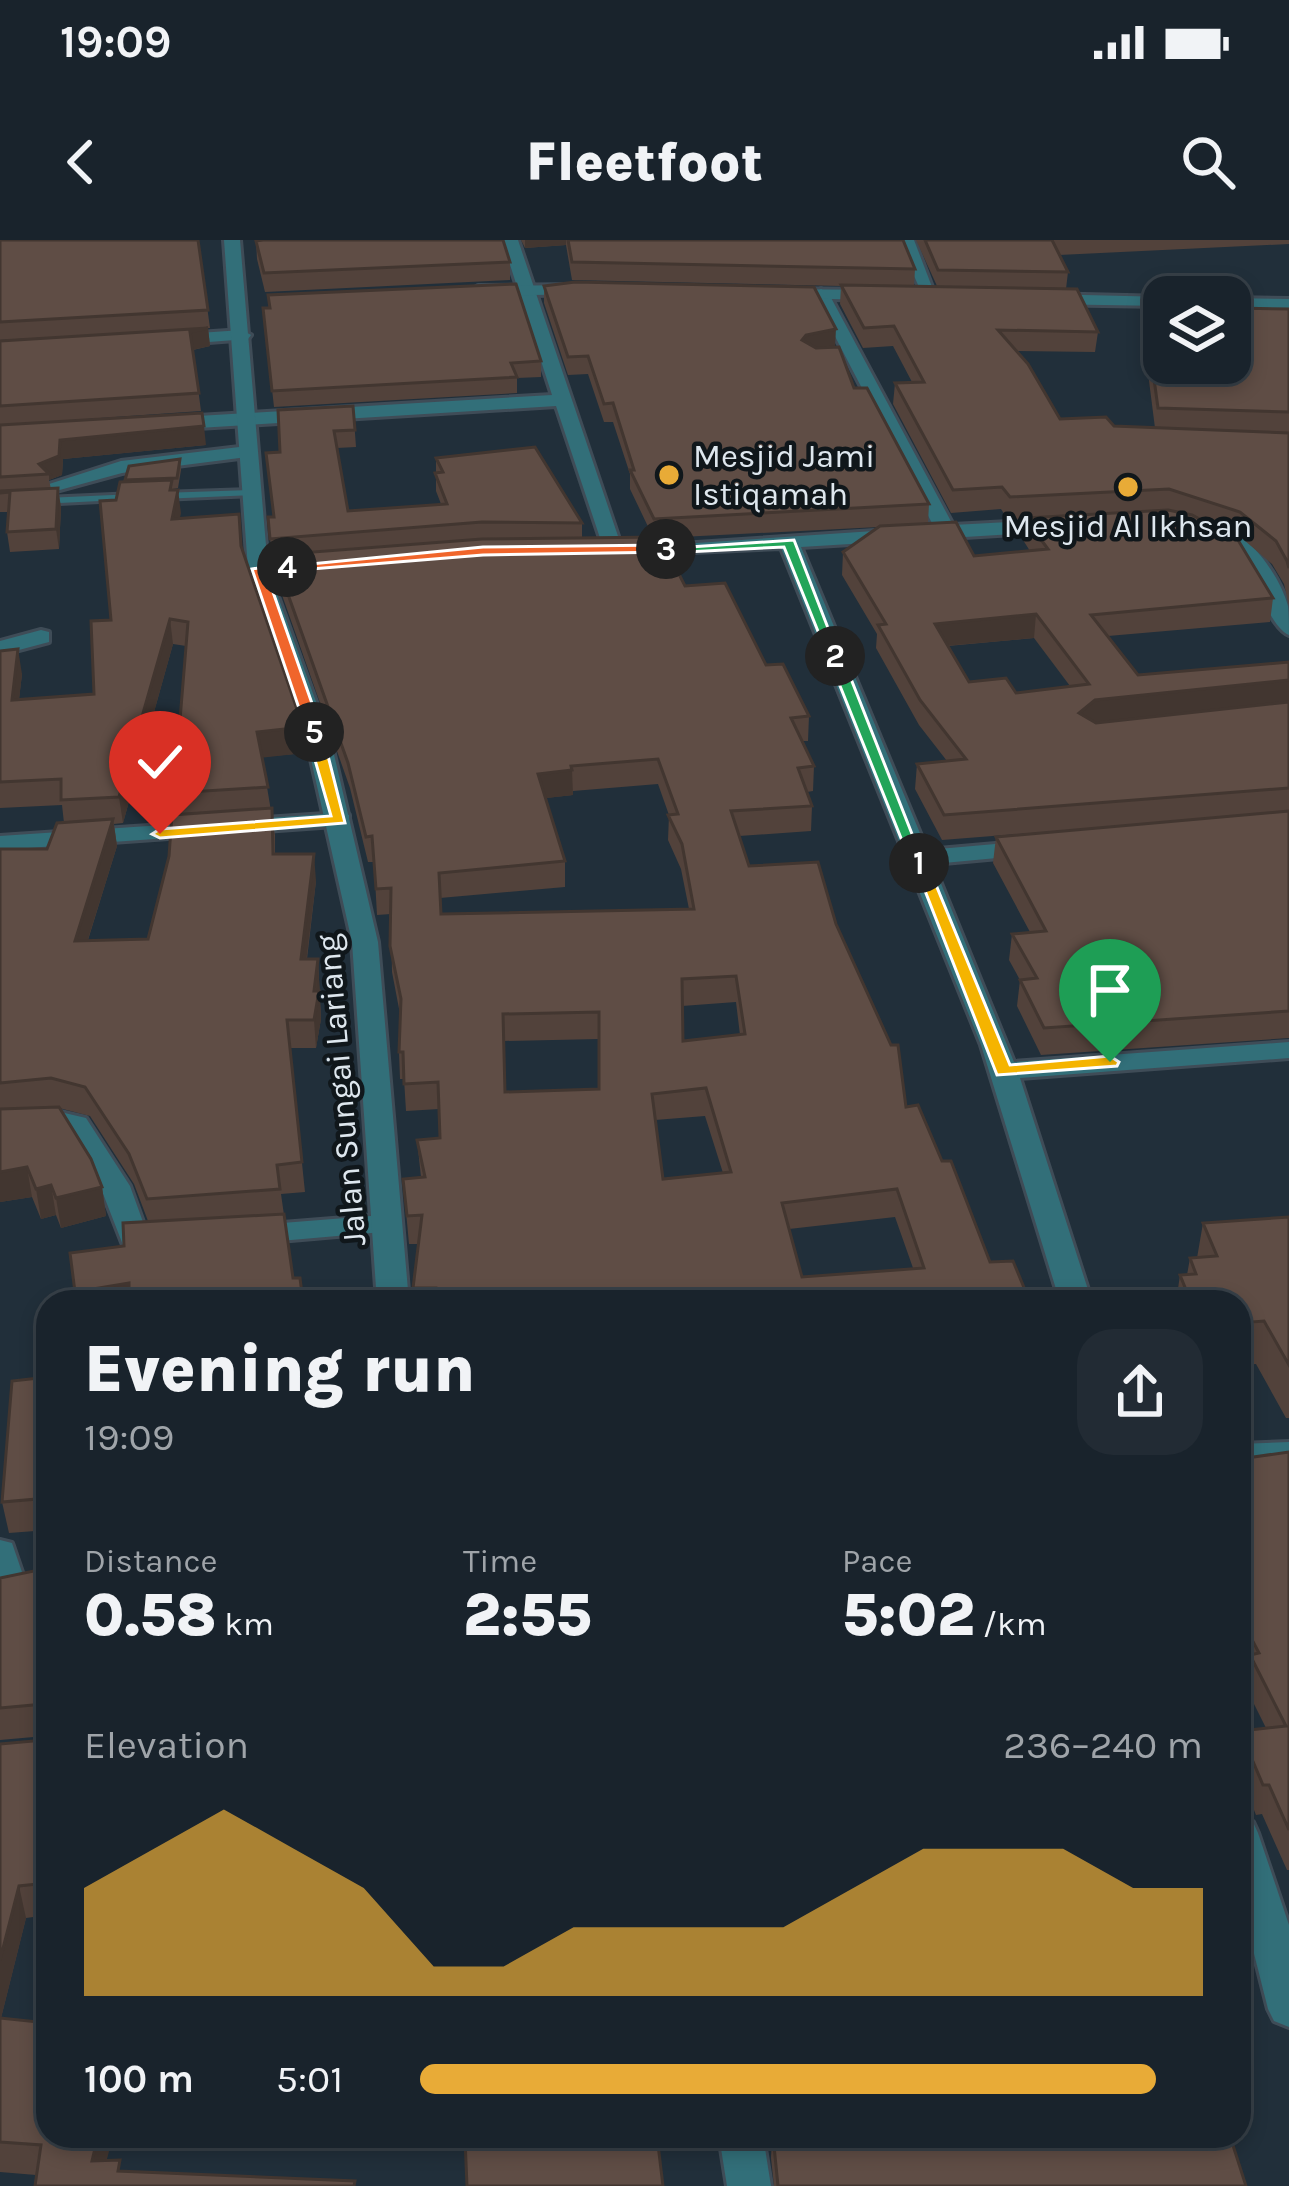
<!DOCTYPE html>
<html lang="en">
<head>
<meta charset="utf-8">
<style>
	:root { --surface:#19232c; --page:#222b34; --text:#f1f3f6; --muted:#9fa4a9; --line:#374048; --accent:#e8ab37 }
	body { margin:0; font-family:Karla,sans-serif; background:var(--page); color:var(--text); height:100vh; display:flex; flex-direction:column; font-size:45px; white-space:nowrap }
	* { box-sizing:border-box; margin:0 }
	p { font-size:39px; color:var(--muted) }
	.icon { flex:none; width:66px; height:66px; fill:none; stroke:currentColor; stroke-width:2; stroke-linecap:round; stroke-linejoin:round }
	.map { position:relative; flex:1; overflow:hidden }
	.side { position:absolute; left:36px; top:1050px; width:1215px; height:858px; display:flex; flex-direction:column; background:var(--surface); border-radius:36px; box-shadow:0 6px 18px #0003,0 0 0 3px var(--line) }
	.side>* { flex:none }
	.controls { position:absolute; left:1143px; top:36px; display:grid; gap:24px }
	.controls a { display:grid; place-items:center; width:108px; height:108px; border-radius:24px; background:var(--surface); box-shadow:0 6px 18px #0003,0 0 0 3px var(--line); font-size:60px }
	.pin { position:absolute; display:grid; place-items:center; width:102px; height:102px; color:#fff; margin:-123px -51px; border-radius:50% 50% 50% 0; rotate:-45deg; box-shadow:0 0 12px #0007 }
	.pin .icon { rotate:45deg }
	.km { position:absolute; width:60px; height:60px; margin:-30px; border-radius:50%; background:#222; color:#fff; font-size:33px; line-height:60px; text-align:center }
	.round { display:grid; place-items:center; flex:none; width:126px; height:126px; border-radius:36px; background:var(--page) }
	.summary { display:flex; align-items:center; justify-content:space-between; height:204px; padding:0 48px }
	h1 { font-size:66px; font-weight:800; line-height:90px }
	.stats { display:grid; grid-template-columns:repeat(3,1fr); gap:18px; height:204px; padding:12px 48px }
	.stats div { display:grid; align-content:center }
	.stats b { font-size:60px; font-weight:800 }
	.stats small { font-size:33px; font-weight:400 }
	.stats p { font-size:33px }
	.chart { height:336px; padding:24px 48px }
	.chart p { display:flex; justify-content:space-between }
	.chart svg { width:100%; height:216px; margin-top:12px; fill:var(--accent); opacity:.7 }
	ul { padding:0 48px; list-style:none; font-size:39px }
	li { display:grid; grid-template-columns:192px 144px 1fr; align-items:center; height:90px }
	li i { height:30px; border-radius:15px; background:var(--accent) }
	.status { display:flex; justify-content:space-between; align-items:center; height:84px; padding:0 60px; background:var(--surface); direction:ltr }
	.status svg { height:33px; fill:currentColor }
	header { display:flex; justify-content:space-between; align-items:center; height:156px; padding:0 48px; background:var(--surface); font-size:54px; font-weight:800 }
	.map>svg:first-child { display:block }
	.lines { fill:none; stroke-linecap:round; stroke-linejoin:round }
	.service-casing { stroke:#3f4c57; stroke-width:6 }
	.minor-casing { stroke:#3f4c57; stroke-width:6 }
	.tertiary-casing { stroke:#3f4c57; stroke-width:6 }
	.service { fill:#326f79; fill-rule:evenodd }
	.minor { fill:#326f79; fill-rule:evenodd }
	.tertiary { fill:#326f79; fill-rule:evenodd }
	.wall { fill:#52423b; fill-rule:evenodd }
	.shaded-wall { fill:#423630 }
	.building { fill:#5f4d45; stroke:#423630; stroke-width:3; fill-rule:evenodd }
	.split-1 { fill:#f5b400; stroke:#fff; stroke-width:3 }
	.split-2 { fill:#22a559; stroke:#fff; stroke-width:3 }
	.split-3 { fill:#22a559; stroke:#fff; stroke-width:3 }
	.split-4 { fill:#f0652b; stroke:#fff; stroke-width:3 }
	.split-5 { fill:#f0652b; stroke:#fff; stroke-width:3 }
	.split-6 { fill:#f5b400; stroke:#fff; stroke-width:3 }
	.poi-dot { fill:#e8ab37; stroke:#10171b; stroke-width:4.5 }
	.labels { text-anchor:middle; dominant-baseline:central; stroke-width:9; stroke-linejoin:round; paint-order:stroke }
	.far-poi-label { font-size:33px; fill:#dee7ee; stroke:#10171b; text-anchor:start }
	.far-street-label { font-size:33px; fill:#dee7ee; stroke:#10171b }
</style>
</head>
<body>
<div class="status"><b>19:09</b><svg viewBox="0 0 49 12"><path d="M0 12V9h3v3zM5 12V6h3v6zM10 12V3h3v9zM15 12V0h3v12zM26 1h20v11H26zM47 4h2v5h-2z"/></svg></div>
<header><svg class="icon" aria-label="back" viewBox="0 0 24 24"><path d="M15 5l-7 7 7 7"/></svg>Fleetfoot<svg class="icon" aria-label="search" viewBox="0 0 24 24"><circle cx="10" cy="10" r="6"/><path d="M15 15l6 6"/></svg></header>
<div class="map">
<svg width="1289" height="1946" viewBox="0 0 1289 1946">
	<rect width="100%" height="100%" fill="#212f3a"/>
	<g class="lines">
		<defs>
			<g id="service">
				<path d="M250,250l4,1v4l-93,4 -5,-3 5,-3z"/>
				<path d="M135,254l5,3 -1,2 -139,7v-6z"/>
			</g>
			<g id="minor">
				<path d="M502,0h16l104,308 312,-21 -121,-233 8,-5 8,5 124,231 108,-6 10,6 -10,6 -260,16 126,303 103,-9 12,7 -12,7 -97,9 81,198 275,-20v16l-269,20 72,224h-32l-79,-257 -200,-497 -175,8 -50,-150 -391,24 -9,-6 9,-6 387,-23z"/>
				<path d="M898,0h16l23,60 -14,-4z"/>
				<path d="M242,90l9,5 -3,4 -78,6 -9,-5 9,-5z"/>
				<path d="M248,206l7,2v8l-133,17 -66,18 -10,-6 75,-24z"/>
				<path d="M1209,286c34,-4 71,49 79,80 1,8 1,20 1,29 -23,-9 -36,-76 -80,-101z"/>
				<path d="M41,390l8,2v10l-49,13v-14z"/>
				<path d="M340,573l9,2v10l-349,25v-14z"/>
				<path d="M56,871l30,7 44,68 17,47 20,3 4,7 -4,7 -25,3 -19,-8 -23,-59 -34,-55 -66,4v-18z"/>
				<path d="M383,975l11,2 4,7 -4,7 -148,13 -15,-9 15,-9z"/>
				<path d="M1289,1202v22l-50,4v-24z"/>
				<path d="M0,1300l12,3 11,32 25,-1v26l-48,-6z"/>
				<path d="M1239,1577l14,5 5,11 31,92v102l-15,-6 -6,-12 -29,-115z"/>
			</g>
			<g id="tertiary">
				<path d="M224,0h16l28,329 64,177 46,196 31,360h-32l-25,-360 -44,-196 -60,-177z"/>
				<path d="M580,45l8,5 -2,4 -108,2 -8,-5 8,-5z"/>
				<path d="M772,49l108,1 8,5 -8,5 -102,-2 -6,-1z"/>
				<path d="M1036,55l6,-1 126,3h-4v9l-122,-2 -8,-5z"/>
				<path d="M1230,58l59,1v10l-59,-1z"/>
				<path d="M719,1896h44l8,50h-44z"/>
			</g>
		</defs>
		<use href="#service" class="service-casing"/>
		<use href="#minor" class="minor-casing"/>
		<use href="#tertiary" class="tertiary-casing"/>
		<use href="#service" class="service"/>
		<use href="#minor" class="minor"/>
		<use href="#tertiary" class="tertiary"/>
	</g>
	<g class="wall">
		<path d="M0,0h198l12,88 -210,12z"/>
		<path d="M521,0h382l12,29 -1,17h23l-21,-46h373v4l-230,11 9,17 -2,17 32,43 -3,20 -78,-1 43,68 54,7 41,2 -13,-102 2,-20 145,3v297l-5,-22 -12,-20 -35,-30 -25,-8 61,72 -3,24 -162,14 30,39 151,-13v376l-248,17 -24,-49 3,-26 -11,-20 3,-26 18,-2 -37,-69 3,-26 123,-11 -177,14 -27,-51 2,-25 30,-3 -28,-36 -43,-77 1,-14 -35,-59 1,-23 36,-25 -218,11 24,48 81,79 43,51 -1,25h-6l12,25 -1,25 -6,1 5,14 -1,25 -72,5 10,30 87,58 70,183 36,54 48,101 40,40h-616l-1,-14 5,-44h-9l-6,-65 18,-2 -4,-37 23,-2 -1,-29 -33,2 -2,-32h-4l-1,-27 1,-38 -8,-42 -1,-58 -14,1 -3,-53h-6l-18,-74 -74,-210 -2,-21h-2l-4,-40h5l7,-65 73,-46 3,41 -19,1 11,63 93,-7 -5,-13v-33l146,65v15l71,-1 -23,-48v-15l-17,-52h-9l-16,-48 -20,1 -24,-72v-17l291,61 19,41 75,116 -1,19 46,33 56,-5 -7,-11 2,-21 -17,1 -7,-11 -50,4 -58,-109 2,-21 17,-1 -19,-36 -30,2 -23,-44 1,-18 -269,-6 -6,-35 -41,3zM1034,398l36,48 -54,7 -47,-11 -21,-36zM658,544l11,31 -1,25 13,29 8,40 -248,5 -1,-16 125,-11v-26l-20,-63 28,-3v-4zM736,762l4,33 -57,6 -1,-35zM599,799v50l-94,3 -1,-51zM705,876l18,57 -60,6 -8,-59zM895,977l18,51 -111,9 -13,-48z"/>
		<path d="M256,1l254,21v18l-245,12 -8,-33z"/>
		<path d="M268,55l273,66v16l-24,1v15l-243,14 -11,-99h6z"/>
		<path d="M208,88l2,18 -17,4 8,61 -201,14v-84z"/>
		<path d="M0,185l206,20 -143,14 -1,16 -13,5 2,9 7,-1 3,20 -2,41 -49,3 -3,-20 2,-20h-9z"/>
		<path d="M180,219l1,11 -3,18 -5,1 5,1 2,29 62,29 63,205 -43,4 13,78v19l41,27 -9,78h11l3,60 -5,29h-26l15,144 -24,2 12,84 -169,-32 24,-25 -14,-37 -44,-68 -31,-8 43,79 4,29 -45,12 -5,-13 -15,4 -9,-22 -32,5v-353h47l17,-26 -2,-18 -62,3v-157l22,23 -3,25 75,-5 17,-74 5,-120 9,-20zM173,404l13,2 -12,147 3,22 -8,41 -21,83 -60,1 29,-94 -3,-22 9,-1z"/>
		<path d="M1289,977v201h-3l-30,-54 -17,1v-63h-63l4,-27h7l3,-17h7l6,-35z"/>
		<path d="M48,1137v153l-39,3 -7,-31z"/>
		<path d="M1289,1212v418h-2l-25,-56 -6,1 -17,-43 1,-41 26,-3 -22,-44 3,-13 -8,-16v-196z"/>
		<path d="M48,1328v347l-22,3 -25,100 47,118 -12,39 -36,-3v-428l45,-4v-4l-45,4v-162z"/>
		<path d="M772,1896h458l16,50h-472l-3,-28z"/>
	</g>
	<g class="shaded-wall">
		<path d="M525,0h41v5l-41,3z"/>
		<path d="M208,88l2,18 -18,4 -2,-18z"/>
		<path d="M836,89l-1,18 -30,6 -3,-13 4,-5z"/>
		<path d="M204,186l2,19 -143,14 -1,16 -13,5v-6l-10,-10 21,-24z"/>
		<path d="M58,248l3,20 -2,41 -3,-20z"/>
		<path d="M178,250l3,23 -6,30 -3,-24z"/>
		<path d="M1036,374l-2,24 -101,9 2,-23z"/>
		<path d="M170,379l3,25 -50,179 -4,-26z"/>
		<path d="M18,409l4,25 -6,52 -4,-26z"/>
		<path d="M1289,440v24l-212,34 2,-25 16,-13z"/>
		<path d="M303,487l2,26 -46,5 -2,-26z"/>
		<path d="M572,530l1,25 -34,4 -1,-25z"/>
		<path d="M113,579l4,27 -38,122 -4,-27z"/>
		<path d="M314,614l2,27 -13,106 -2,-28z"/>
		<path d="M318,719l3,60 -5,29 -2,-28z"/>
		<path d="M27,927l5,30 -32,5v-30z"/>
		<path d="M51,945l5,30 -15,4 -5,-30z"/>
		<path d="M102,947l4,29 -45,12 -5,-30z"/>
		<path d="M129,1043l3,19h-56l-1,-10z"/>
		<path d="M19,1646l7,32 -26,104v-62z"/>
		<path d="M98,1896h15l-13,50 -8,-25z"/>
	</g>
	<g class="building">
		<path d="M0,0h198l10,70 -208,12z"/>
		<path d="M263,0h240l7,22 -246,11 -8,-32z"/>
		<path d="M568,0h335l12,29 -343,-7z"/>
		<path d="M925,0h127l16,32 -130,-2z"/>
		<path d="M575,42l239,5 22,42 -30,6 -4,5 14,8 23,-1 15,41h13l62,116 -275,15 -24,-49h4l-21,-67 -9,1 -16,-48 -20,1 -24,-71z"/>
		<path d="M516,44l25,77 -30,2 6,14 -245,14 -9,-83h7l-2,-13z"/>
		<path d="M841,45l236,4 21,43 -100,-2 30,34 32,55 46,-2 8,9 175,7v135l-2,-7 -11,-20 -36,-29 -71,-23 -159,8 -8,-10 -49,3 -58,-107 29,-1 -30,-56 -30,2z"/>
		<path d="M1230,57l4,1 1,10 54,1v103l-131,-4 -14,-102h20v57h66z"/>
		<path d="M208,88l-18,4 9,61 -199,13v-65z"/>
		<path d="M353,166l2,24 -21,1 14,80 99,-7 -12,-31 8,-1 -7,-14 99,-11 47,76 -100,-1 -212,17 -2,-22h6l-8,-64 14,-1 -2,-42z"/>
		<path d="M202,173l2,13 -144,14 -1,16 -20,8 10,10 -49,3v-52z"/>
		<path d="M180,219l-3,19 -52,2 4,-14z"/>
		<path d="M172,240l-2,10h8l-6,29 67,-5 2,32 62,181 -46,5 11,55 -94,6 14,-171 -18,-3 -51,178 -58,3v-21l-61,3v-131l18,-2 -6,51 82,-6 -3,-73 20,-1 -11,-119 16,-1 4,-18z"/>
		<path d="M58,248l-2,41 -49,3 3,-40 -10,1v-2z"/>
		<path d="M1168,270l24,5 46,25 35,58 -182,17 47,60 151,-13v18l-194,20 -16,13 17,10 193,-21v86l-345,27 -27,-51 49,-5 -46,-59 -42,-75 8,-1 -43,-72 37,-26 76,-4 18,34 74,-7 -23,-31zM1036,374l53,70 -73,9 -10,-15 -37,4 -34,-58z"/>
		<path d="M660,297l25,49 40,-3 41,82 17,-1 26,52 -18,2 23,48 -16,2 14,38 -81,5 18,55 69,-4 18,62 55,121h7l8,62 12,-2 24,56h9l39,101 23,-1 17,41h-593l-1,-14h-23l9,-73 -15,1 -4,-37 22,-2 -8,-37 23,-2 -2,-56 -34,2 -1,-32h-4l2,-53 -11,-53 1,-58 -15,1 -4,-53 -6,1 -18,-74 -74,-208 208,-16zM658,519l20,55 -10,1 14,29 12,65 -253,5 -2,-41 126,-12 -27,-87 34,-4 -1,-4zM736,736l9,58 -62,7 -1,-62zM599,772v77l-94,3 -2,-78zM706,848l25,84 -68,7 -11,-85zM897,949l27,79 -122,9 -20,-74z"/>
		<path d="M272,568l1,46h41l-13,105h17l-4,32h5l-5,29h-27l15,142 -25,3 3,24 -133,10 -18,-45 -44,-67 -34,-9 -51,5v-234h47l10,-26 56,-4 -38,122 73,-2 21,-83 3,-41z"/>
		<path d="M1289,571v200l-245,17 -24,-48 17,-2 -25,-44 34,-3 -50,-94z"/>
		<path d="M59,867l32,52 11,28 -46,11 -5,-13 -15,4 -9,-22 -27,5v-63z"/>
		<path d="M284,974l9,64h7l3,24h-174v-19l-54,9 -5,-39 54,-7 -1,-23z"/>
		<path d="M1289,977v148l-25,-44 -25,2v-21h-48l-11,-27 16,-1 -6,-16 27,-2 -14,-33z"/>
		<path d="M48,1137v121l-46,4 10,-121z"/>
		<path d="M1289,1212v378l-20,-45h-6l-23,-54 46,-5 -36,-71 9,-2 -20,-38 9,-2 -9,-17v-137z"/>
		<path d="M48,1328v315l-29,3 -19,74v-216l45,-4v-36l-45,4v-130z"/>
		<path d="M0,1778l48,5v113h50l-6,25 28,-1 -2,11 237,10 -1,5h-319l6,-41 -41,-3z"/>
		<path d="M482,1896h175l6,50h-196l-2,-47z"/>
		<path d="M773,1896h457l16,50h-468z"/>
	</g>
	<path class="split-1" d="M913,620l14,3 83,202 100,-9 9,6 -2,4 -120,9z"/>
	<path class="split-2" d="M835,412l7,4 83,211 -14,-4 -83,-207z"/>
	<path class="split-3" d="M794,300l46,119 -12,-3 -44,-109 -118,6 -6,-4z"/>
	<path class="split-4" d="M666,305l5,7 -188,3 -196,16 -7,-4 203,-20z"/>
	<path class="split-5" d="M287,323l4,7 -25,2 56,160 -8,4 -7,-4 -55,-163z"/>
	<path class="split-6" d="M314,487l8,5 23,91 -185,15 -8,-4 8,-5 171,-13 -24,-84z"/>
	<g class="poi-dot">
		<circle cx="669" cy="235" r="12"/>
		<circle cx="1128" cy="247" r="12"/>
	</g>
	<g class="labels">
		<g class="far-poi-label">
			<text x="693" y="216">Mesjid Jami<tspan x="693" dy="38">Istiqamah</tspan></text>
			<text x="1128" y="286" text-anchor="middle">Mesjid Al Ikhsan</text>
		</g>
		<g class="far-street-label">
			<text transform="translate(341 850) rotate(-95)">Jalan Sungai Lariang</text>
		</g>
	</g>
</svg>
<div class="controls">
<a><svg class="icon" aria-label="layers" viewBox="0 0 24 24"><path d="M12 4l9 5-9 5-9-5zM3 14l9 5 9-5"/></svg></a>
</div>
<div class="pin" style="left:1110px;top:822px;background:#1e9e55"><svg class="icon" aria-label="arrive" viewBox="0 0 24 24"><path d="M6 21V4h12l-3 4 3 4H6"/></svg></div>
<div class="pin" style="left:160px;top:594px;background:#d93025"><svg class="icon" aria-label="check" viewBox="0 0 24 24"><path d="M5 12l5 5 9-10"/></svg></div>
<b class="km" style="left:919px;top:623px">1</b>
<b class="km" style="left:835px;top:416px">2</b>
<b class="km" style="left:666px;top:309px">3</b>
<b class="km" style="left:287px;top:327px">4</b>
<b class="km" style="left:314px;top:492px">5</b>
<section class="side">
<div class="summary"><div><h1>Evening run</h1><p>19:09</p></div><a class="round"><svg class="icon" aria-label="share" viewBox="0 0 24 24"><path d="M12 15V3M7 8l5-5 5 5M5 13v7h14v-7"/></svg></a></div>
<div class="stats">
<div><p>Distance</p><b>0.58<small> km</small></b></div>
<div><p>Time</p><b>2:55</b></div>
<div><p>Pace</p><b>5:02<small> /km</small></b></div>
</div>
<div class="chart"><p><span>Elevation</span>236–240 m</p>
<svg viewBox="0 0 160 44" preserveAspectRatio="none"><path d="M0 44V22L10 14L20 6L30 14L40 22L50 38L60 38L70 30L80 30L90 30L100 30L110 22L120 14L130 14L140 14L150 22L160 22V44z"/></svg>
</div>
<ul>
<li><b>100 m</b>5:01<i style="width:94%"></i></li>
</ul>
</section>
</div>
</body>
</html>
